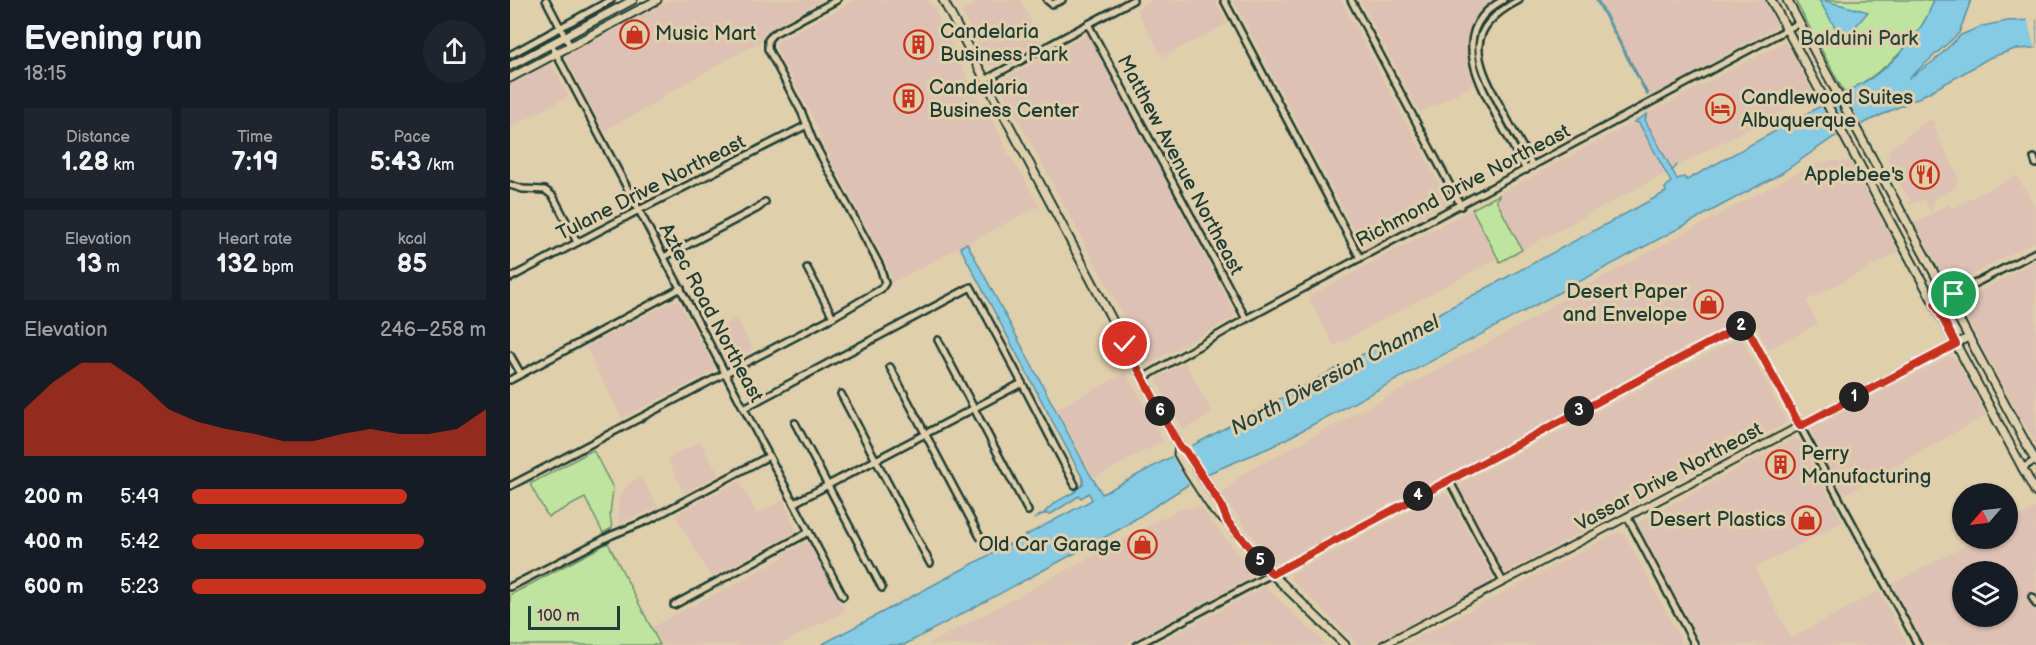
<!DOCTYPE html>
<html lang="en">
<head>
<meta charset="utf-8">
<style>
	:root { --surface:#171b24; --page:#20242c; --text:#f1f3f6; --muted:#9ea1a6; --accent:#c8321e }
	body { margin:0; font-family:"Balsamiq Sans",sans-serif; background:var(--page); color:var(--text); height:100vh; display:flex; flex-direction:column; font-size:22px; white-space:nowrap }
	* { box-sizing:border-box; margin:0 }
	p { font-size:20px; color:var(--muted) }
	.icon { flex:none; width:33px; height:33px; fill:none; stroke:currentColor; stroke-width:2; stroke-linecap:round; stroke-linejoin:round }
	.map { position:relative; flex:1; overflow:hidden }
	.panel { display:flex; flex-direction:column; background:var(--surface); width:510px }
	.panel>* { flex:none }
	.needle { width:39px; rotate:242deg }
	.controls { position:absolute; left:1442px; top:483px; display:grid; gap:12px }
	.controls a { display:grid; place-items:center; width:66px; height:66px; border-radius:50%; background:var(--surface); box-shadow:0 2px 4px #0004; font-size:30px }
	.scale { position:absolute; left:18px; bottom:15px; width:92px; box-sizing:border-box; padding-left:6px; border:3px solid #1f3d34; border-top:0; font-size:16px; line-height:21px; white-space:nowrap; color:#1f3d34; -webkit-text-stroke:4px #e0cfac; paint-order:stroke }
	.pin { position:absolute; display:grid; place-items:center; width:51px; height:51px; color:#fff; margin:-26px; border:3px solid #fff; border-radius:50%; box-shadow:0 2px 6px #0007 }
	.km { position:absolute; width:30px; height:30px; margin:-15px; border-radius:50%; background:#222; color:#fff; font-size:16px; line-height:30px; text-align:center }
	.round { display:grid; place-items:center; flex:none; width:63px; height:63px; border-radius:32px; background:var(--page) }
	.head { display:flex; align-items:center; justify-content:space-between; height:102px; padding:0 24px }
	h1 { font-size:33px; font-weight:700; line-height:45px }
	.metrics { display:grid; grid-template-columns:repeat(3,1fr); gap:9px; height:102px; padding:6px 24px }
	.metrics div { display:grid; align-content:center; border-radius:0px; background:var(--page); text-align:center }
	.metrics b { font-size:26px; font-weight:700 }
	.metrics small { font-size:16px; font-weight:400 }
	.metrics p { font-size:16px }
	.chart { height:168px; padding:12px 24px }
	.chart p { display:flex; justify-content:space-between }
	.chart svg { width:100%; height:108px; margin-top:6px; fill:var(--accent); opacity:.7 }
	ul { padding:0 24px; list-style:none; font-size:20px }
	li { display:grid; grid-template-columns:96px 72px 1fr; align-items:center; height:45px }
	li i { height:15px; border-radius:8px; background:var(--accent) }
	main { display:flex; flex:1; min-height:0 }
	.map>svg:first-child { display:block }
	.built { fill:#ddc2b3; fill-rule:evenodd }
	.green { fill:#bee5a0; stroke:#6e916a; stroke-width:1.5 }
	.water { fill:#85cbe6; stroke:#5c929f; stroke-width:1.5 }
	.pier { fill:#e0cfac }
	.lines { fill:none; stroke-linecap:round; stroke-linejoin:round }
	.stream { stroke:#5c929f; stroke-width:1.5 }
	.minor-casing { stroke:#1f3d34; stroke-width:10 }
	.tertiary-casing { stroke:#1f3d34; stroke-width:10 }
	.secondary-casing { stroke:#1f3d34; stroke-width:11 }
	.minor { stroke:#e0cfac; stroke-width:5 }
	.tertiary { stroke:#e0cfac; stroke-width:6 }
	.secondary { stroke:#e0cfac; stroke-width:7 }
	.route-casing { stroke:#fff; stroke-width:12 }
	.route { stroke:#c8321e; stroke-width:8 }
	.labels { text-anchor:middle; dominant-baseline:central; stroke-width:6; stroke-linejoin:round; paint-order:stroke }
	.poi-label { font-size:20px; fill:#1f3d34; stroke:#e0cfac; text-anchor:start }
	.park-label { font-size:20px; fill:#274539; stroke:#e0cfac }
	.street-label { font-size:20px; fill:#1f3d34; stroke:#e0cfac }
	.water-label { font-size:21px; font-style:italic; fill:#24443d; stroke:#e0cfac }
</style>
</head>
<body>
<main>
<section class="panel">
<div class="head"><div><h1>Evening run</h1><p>18:15</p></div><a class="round"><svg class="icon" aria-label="share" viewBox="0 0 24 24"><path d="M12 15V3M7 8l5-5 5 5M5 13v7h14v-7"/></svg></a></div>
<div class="metrics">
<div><p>Distance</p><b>1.28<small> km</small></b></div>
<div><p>Time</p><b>7:19</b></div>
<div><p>Pace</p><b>5:43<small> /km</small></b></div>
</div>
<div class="metrics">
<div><p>Elevation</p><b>13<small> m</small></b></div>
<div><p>Heart rate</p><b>132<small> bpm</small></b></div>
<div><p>kcal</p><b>85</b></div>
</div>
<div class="chart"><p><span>Elevation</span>246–258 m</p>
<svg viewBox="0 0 160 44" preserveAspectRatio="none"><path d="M0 44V25L10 14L20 6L30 6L40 14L50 25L60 30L70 33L80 35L90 38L100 38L110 35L120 33L130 35L140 35L150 33L160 25V44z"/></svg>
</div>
<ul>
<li><b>200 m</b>5:49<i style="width:73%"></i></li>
<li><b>400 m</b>5:42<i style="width:79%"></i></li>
<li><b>600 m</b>5:23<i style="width:100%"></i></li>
</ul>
</section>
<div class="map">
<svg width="1526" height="645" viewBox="0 0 1526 645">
	<rect width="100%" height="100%" fill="#e0cfac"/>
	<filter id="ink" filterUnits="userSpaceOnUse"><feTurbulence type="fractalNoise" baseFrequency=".0167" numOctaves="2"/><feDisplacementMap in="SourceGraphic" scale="12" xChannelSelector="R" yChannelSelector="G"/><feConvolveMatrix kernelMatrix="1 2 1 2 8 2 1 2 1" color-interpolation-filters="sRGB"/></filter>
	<g filter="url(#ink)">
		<g class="built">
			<path d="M161,0h151l-57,32 -5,10 -94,52 -7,7 -55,30 -39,-75z"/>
			<path d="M346,0h71l6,6 48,98 16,24 11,25 15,23 16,30 -149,78v-13l-66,-125 -14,-35 -34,-63 2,-7z"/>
			<path d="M472,0h38l21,41 -48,26 -3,-1 -29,-55z"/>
			<path d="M642,0h63l12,24 -65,33 -26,-48z"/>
			<path d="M723,0h108l106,198 1,5 -82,44h-3z"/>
			<path d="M850,0h135l-11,9 -9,12 -6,13 -2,27 8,23 -55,29z"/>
			<path d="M1088,0h166l13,26 -127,71z"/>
			<path d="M578,34l148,281 -1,2 -86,47 -146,-273 1,-2 -4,-8z"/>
			<path d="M1276,41l28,54 -142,74 -27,-50 2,-5z"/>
			<path d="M41,63l18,33 -59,32v-43z"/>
			<path d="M1419,119l1,2 3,-1 3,4 -3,2 5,11 22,42 -4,2 2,5 -22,12 -5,16 18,-10 3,4 65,-33 19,34v32l-85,45 -4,-2 -32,-61 16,-9 -7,-15 -15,6 -1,-2 2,-2 -24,-43 5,-3 -4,-4z"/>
			<path d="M1124,122l5,1 27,50 -144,77 -27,-50 4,-3v-3z"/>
			<path d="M1319,161h21l49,91 -93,49 12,23 -50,26 -17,-36 -473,249 -3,-1 -29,-34 -24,-33 17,-19 291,-156 32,-21 217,-117 33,-17z"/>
			<path d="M961,209l27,49 -164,88 -26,-49z"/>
			<path d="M1526,260v184l-11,-20h-2l-64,-121z"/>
			<path d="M165,300l4,2 35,64v5l-92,47 -37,-71z"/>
			<path d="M227,318l16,31 -25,14 -17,-31z"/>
			<path d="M1228,338l4,1 44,80v4l-281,150 -45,-83 3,-8z"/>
			<path d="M1439,356l7,3 30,56 -142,80 -32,-60 1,-7z"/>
			<path d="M675,362l28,52 -30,16 -27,-51z"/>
			<path d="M616,372l37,69 -69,37 -37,-69z"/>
			<path d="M1284,438l5,2 44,82 -88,46 36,70 88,-47 29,54h-206l-63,-119v-4z"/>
			<path d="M190,441l19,34 -35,18 -17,-34z"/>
			<path d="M131,476l17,31 -39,17 -1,-23 2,-5 8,-12z"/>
			<path d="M229,481l18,32 26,-13 14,31 -86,46 -36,-62z"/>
			<path d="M933,493l5,2 45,82v5l-124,63h-11l-68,-67 1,-4z"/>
			<path d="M689,506v2l2,-1 53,67 -7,6 -123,65h-197l251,-135z"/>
			<path d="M1526,507v138h-111l-33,-61 86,-45 29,-1v-15zM1452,572h45v44h-45z"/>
			<path d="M1108,532l7,2 59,111h-280z"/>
			<path d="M295,543l4,1 36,67 -65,34h-118l-10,-18 131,-69 -1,-4z"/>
			<path d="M756,587l61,58h-173l109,-57z"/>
		</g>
		<g class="green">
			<path d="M1285,0h139c-16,44 -50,71 -89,94z"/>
			<path d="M989,195v2l-3,3 26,50 -22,12 -28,-53z"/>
			<path d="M83,450l20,38 -3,27 2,13 -9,5 -18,-35 -37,19 -18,-33z"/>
			<path d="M98,543l52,102h-150v-50z"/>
		</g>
		<g class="water">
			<path d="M1086,0h2l50,94 -1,1z"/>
			<path d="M1309,0h3l46,12 -25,29z"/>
			<path d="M1424,0h37l-12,33 -51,46 26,-18 27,-26 22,-9 24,-5 29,-1v28l-21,1 -26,9 -32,19 -39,21 -84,39 -54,37 -509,273 -62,26 -23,13 -66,43 -216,116h-83l271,-145 -3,-7 -8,5 -2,-2 -28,18h-7c6,-11 22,-17 32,-23v-2l7,-4v-6l-123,-232 7,-4 121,228 14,23 564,-302 -1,-4 6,-6 -32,-59 -5,-1 13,-8 -2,6 32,59 7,-2 3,3 186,-103c27,-20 50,-45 61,-77z"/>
		</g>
		<g class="pier">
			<path d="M1517,17h9v34h-1z"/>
			<path d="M1334,92l18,34 -10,5 -18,-33z"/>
			<path d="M1321,99l18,34 -11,5 -18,-33z"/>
			<path d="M681,445l18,32 -19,10 -19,-32z"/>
		</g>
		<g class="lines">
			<g class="stream">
				<path d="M1162,171l5,-6"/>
				<path d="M524,519l12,-7"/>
			</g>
			<defs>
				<g id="minor">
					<path d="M36,0l24,46"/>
					<path d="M537,0l5,4 10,-4"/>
					<path d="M714,0l136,258"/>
					<path d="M841,0l110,206"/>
					<path d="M993,0c-53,29 -27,77 -6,117 10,18 19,35 29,53"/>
					<path d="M1009,0c-55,29 -45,57 -20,104 11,21 23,42 34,62"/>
					<path d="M578,24l158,295"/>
					<path d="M41,44l292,552"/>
					<path d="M0,55l101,-55"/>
					<path d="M475,80l148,-80"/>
					<path d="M1524,158l2,6"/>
					<path d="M0,185l13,4 22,1 8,6 24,46"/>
					<path d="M154,257l94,-49 7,-6"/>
					<path d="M297,268l26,49"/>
					<path d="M0,278l129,-68 168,-85"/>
					<path d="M1425,304l101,-52"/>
					<path d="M428,340l90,171"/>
					<path d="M0,355l11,19"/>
					<path d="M380,367l90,170"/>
					<path d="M633,378l103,-59 553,-296"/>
					<path d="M0,380l171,-92"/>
					<path d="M512,383l53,102"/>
					<path d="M331,394l89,169"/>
					<path d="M234,408l227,-121 51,96 -228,120"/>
					<path d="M285,423l87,165"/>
					<path d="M1512,468l14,-8"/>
					<path d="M939,480l54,102"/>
					<path d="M0,486l323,-169 48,-28 4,-6 -5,-17 -67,-125 -11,-28 -34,-64v-9l5,-6 64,-34"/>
					<path d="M1118,518l67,127"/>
					<path d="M0,587l102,-52 37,-15 120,-64"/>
					<path d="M1522,597l4,7"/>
					<path d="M164,605l135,-73"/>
					<path d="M627,645l608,-321 173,321"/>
				</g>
				<path id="tertiary" d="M873,645l586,-308"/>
				<g id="secondary">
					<path d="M433,0l236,446 7,5 35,54 7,17"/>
					<path d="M1261,0l265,493"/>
					<path d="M1277,0l249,462"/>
					<path d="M0,66l123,-66"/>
					<path d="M0,78l147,-78"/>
					<path d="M669,446l-1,8 11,19 25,38 14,11 44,52 73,71"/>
				</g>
			</defs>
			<use href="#minor" class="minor-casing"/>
			<use href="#tertiary" class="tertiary-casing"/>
			<use href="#secondary" class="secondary-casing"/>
			<use href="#minor" class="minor"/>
			<use href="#tertiary" class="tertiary"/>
			<use href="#secondary" class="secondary"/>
		</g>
	</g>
	<g class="lines" filter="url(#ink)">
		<defs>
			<path id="route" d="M615,344l54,102 7,5 35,54 7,17 44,52 473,-250 55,102 156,-82 -21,-40 19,-10"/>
		</defs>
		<use href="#route" class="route-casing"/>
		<use href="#route" class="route"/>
	</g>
	<defs>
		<symbol id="shop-ring" viewBox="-11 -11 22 22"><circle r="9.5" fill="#e0cfac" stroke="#c8321e" stroke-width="1.5"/><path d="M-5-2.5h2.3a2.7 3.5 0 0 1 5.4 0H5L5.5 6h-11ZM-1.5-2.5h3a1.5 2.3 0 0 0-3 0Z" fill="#c8321e"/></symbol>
		<symbol id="building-ring" viewBox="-11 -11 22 22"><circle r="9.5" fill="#e0cfac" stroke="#c8321e" stroke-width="1.5"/><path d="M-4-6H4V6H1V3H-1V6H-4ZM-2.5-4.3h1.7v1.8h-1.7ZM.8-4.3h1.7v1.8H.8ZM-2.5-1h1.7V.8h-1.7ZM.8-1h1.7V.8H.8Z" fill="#c8321e"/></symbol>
		<symbol id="hotel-ring" viewBox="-11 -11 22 22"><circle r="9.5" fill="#e0cfac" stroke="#c8321e" stroke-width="1.5"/><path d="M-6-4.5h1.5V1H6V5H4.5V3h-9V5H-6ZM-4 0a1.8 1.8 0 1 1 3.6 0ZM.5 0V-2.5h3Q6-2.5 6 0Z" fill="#c8321e"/></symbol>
		<symbol id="restaurant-ring" viewBox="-11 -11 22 22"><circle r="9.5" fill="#e0cfac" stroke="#c8321e" stroke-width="1.5"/><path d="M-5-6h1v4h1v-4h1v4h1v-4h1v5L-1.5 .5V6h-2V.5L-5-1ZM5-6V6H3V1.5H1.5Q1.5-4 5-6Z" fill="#c8321e"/></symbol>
	</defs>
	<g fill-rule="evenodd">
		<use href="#shop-ring" x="108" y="18" width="33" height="33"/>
		<use href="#building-ring" x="392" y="28" width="33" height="33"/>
		<use href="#building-ring" x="382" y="82" width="33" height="33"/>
		<use href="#hotel-ring" x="1194" y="92" width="33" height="33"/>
		<use href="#restaurant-ring" x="1398" y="158" width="33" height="33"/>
		<use href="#shop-ring" x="1182" y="288" width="33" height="33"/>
		<use href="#building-ring" x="1254" y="448" width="33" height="33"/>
		<use href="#shop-ring" x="1280" y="504" width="33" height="33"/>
		<use href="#shop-ring" x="616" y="528" width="33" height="33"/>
	</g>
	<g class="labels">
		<g class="poi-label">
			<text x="430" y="32">Candelaria<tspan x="430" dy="23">Business Park</tspan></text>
			<text x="145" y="34">Music Mart</text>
			<text x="419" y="88">Candelaria<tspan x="419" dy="23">Business Center</tspan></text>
			<text x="1231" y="98">Candlewood Suites<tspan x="1231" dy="23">Albuquerque</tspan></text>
			<text x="1394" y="175" text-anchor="end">Applebee's</text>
			<text x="1177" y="292" text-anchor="end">Desert Paper<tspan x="1177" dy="23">and Envelope</tspan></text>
			<text x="1291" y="454">Perry<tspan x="1291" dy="23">Manufacturing</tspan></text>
			<text x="1276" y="520" text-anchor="end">Desert Plastics</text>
			<text x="611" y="545" text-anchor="end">Old Car Garage</text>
		</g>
		<g class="park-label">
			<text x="1349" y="39">Balduini Park</text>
		</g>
		<g class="street-label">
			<text transform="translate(670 165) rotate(62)">Matthew Avenue Northeast</text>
			<text transform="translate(953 186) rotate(-28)">Richmond Drive Northeast</text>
			<text transform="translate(141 188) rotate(-27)">Tulane Drive Northeast</text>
			<text transform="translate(201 313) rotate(62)">Aztec Road Northeast</text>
			<text transform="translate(1159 477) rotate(-28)">Vassar Drive Northeast</text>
		</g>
		<g class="water-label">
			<text transform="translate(825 375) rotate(-28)">North Diversion Channel</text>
		</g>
	</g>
</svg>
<div class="controls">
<a><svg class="needle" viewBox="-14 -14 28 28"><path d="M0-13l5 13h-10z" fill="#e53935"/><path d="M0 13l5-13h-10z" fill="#9ea1a6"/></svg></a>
<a><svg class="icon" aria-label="layers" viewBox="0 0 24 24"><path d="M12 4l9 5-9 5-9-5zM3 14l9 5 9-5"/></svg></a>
</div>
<div class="scale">100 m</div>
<div class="pin" style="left:1444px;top:294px;background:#1e9e55"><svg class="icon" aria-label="arrive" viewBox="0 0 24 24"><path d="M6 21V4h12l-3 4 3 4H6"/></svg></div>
<div class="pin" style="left:615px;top:344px;background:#d93025"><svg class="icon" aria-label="check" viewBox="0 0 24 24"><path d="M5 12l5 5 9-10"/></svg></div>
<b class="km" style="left:1344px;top:397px">1</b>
<b class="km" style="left:1231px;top:326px">2</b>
<b class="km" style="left:1069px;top:411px">3</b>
<b class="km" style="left:908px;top:496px">4</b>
<b class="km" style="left:750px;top:561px">5</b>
<b class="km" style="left:650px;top:411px">6</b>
</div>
</main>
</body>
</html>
